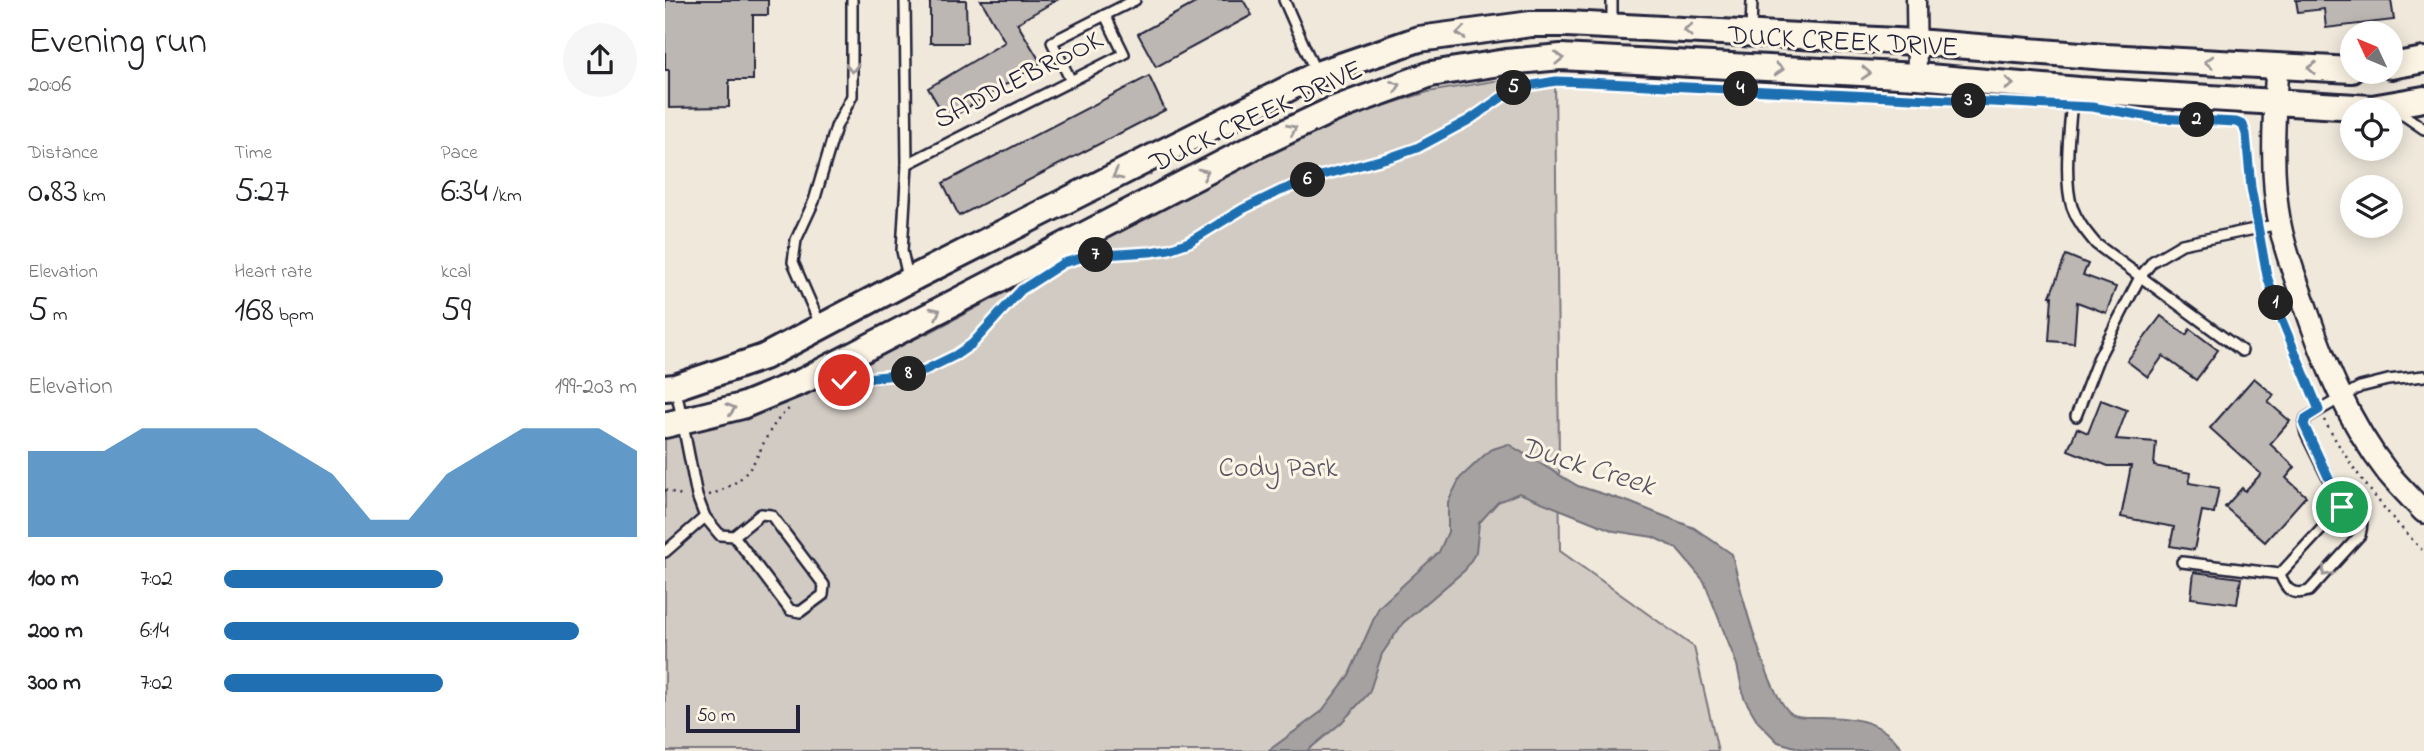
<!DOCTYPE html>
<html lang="en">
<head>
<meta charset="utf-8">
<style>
	:root { --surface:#fff; --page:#f6f6f6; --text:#202124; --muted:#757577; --accent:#1f6fb2 }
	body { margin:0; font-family:"Indie Flower",sans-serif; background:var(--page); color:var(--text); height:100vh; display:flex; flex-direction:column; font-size:26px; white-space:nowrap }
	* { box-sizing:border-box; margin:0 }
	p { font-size:23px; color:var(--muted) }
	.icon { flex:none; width:38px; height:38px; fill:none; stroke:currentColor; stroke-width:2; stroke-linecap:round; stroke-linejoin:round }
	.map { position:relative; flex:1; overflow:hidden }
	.sheet { display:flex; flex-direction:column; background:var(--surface); width:665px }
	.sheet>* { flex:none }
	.needle { width:46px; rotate:314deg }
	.fabs { position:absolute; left:1675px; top:21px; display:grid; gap:14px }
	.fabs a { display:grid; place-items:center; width:63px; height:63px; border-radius:50%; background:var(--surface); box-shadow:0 4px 18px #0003; font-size:35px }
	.scale { position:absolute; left:21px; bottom:18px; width:114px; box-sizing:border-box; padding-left:7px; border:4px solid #22223b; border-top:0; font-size:19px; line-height:24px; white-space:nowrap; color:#22223b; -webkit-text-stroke:5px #fcf5e5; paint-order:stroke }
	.pin { position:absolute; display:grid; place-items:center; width:60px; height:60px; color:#fff; margin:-30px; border:4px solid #fff; border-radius:50%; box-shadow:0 2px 7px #0007 }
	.km { position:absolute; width:35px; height:35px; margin:-18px; border-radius:50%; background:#222; color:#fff; font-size:19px; line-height:35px; text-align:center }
	.round { display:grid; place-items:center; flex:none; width:74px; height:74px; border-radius:37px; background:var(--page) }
	.headline { display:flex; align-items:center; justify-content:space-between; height:119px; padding:0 28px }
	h1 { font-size:38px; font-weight:600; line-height:52px }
	.stats { display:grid; grid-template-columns:repeat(3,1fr); gap:10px; height:119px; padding:7px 28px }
	.stats div { display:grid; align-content:center }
	.stats b { font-size:35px; font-weight:600 }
	.stats small { font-size:19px; font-weight:400 }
	.stats p { font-size:19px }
	.chart { height:196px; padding:14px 28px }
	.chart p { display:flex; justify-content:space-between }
	.chart svg { width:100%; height:126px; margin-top:7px; fill:var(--accent); opacity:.7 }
	ul { padding:0 28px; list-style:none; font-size:23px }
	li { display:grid; grid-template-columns:112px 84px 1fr; align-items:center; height:52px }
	li i { height:18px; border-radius:9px; background:var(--accent) }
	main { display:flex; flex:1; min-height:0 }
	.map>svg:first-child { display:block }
	.green { fill:#d1cbc3; stroke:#7a767f; stroke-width:2 }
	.water { fill:#a6a2a2; stroke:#716f79; stroke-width:2 }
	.building { fill:#bcb7b3; stroke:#22223b; stroke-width:2 }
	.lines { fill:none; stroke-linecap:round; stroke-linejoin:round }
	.service-casing { stroke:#22223b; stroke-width:14 }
	.minor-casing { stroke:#22223b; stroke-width:23 }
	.tertiary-casing { stroke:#22223b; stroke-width:26 }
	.secondary-casing { stroke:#22223b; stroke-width:30 }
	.path { stroke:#22223b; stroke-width:2.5; stroke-dasharray:2 5; stroke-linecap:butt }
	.service { stroke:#fcf5e5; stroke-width:9 }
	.minor { stroke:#fcf5e5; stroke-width:18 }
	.tertiary { stroke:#fcf5e5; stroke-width:21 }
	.secondary { stroke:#fcf5e5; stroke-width:24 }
	.oneway { stroke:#9a9698 }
	.route-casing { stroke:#fff; stroke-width:14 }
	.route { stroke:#1f6fb2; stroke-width:9 }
	.labels { text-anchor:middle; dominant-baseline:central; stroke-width:6; stroke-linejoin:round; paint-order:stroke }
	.street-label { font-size:28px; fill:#22223b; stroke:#fcf5e5 }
	.park-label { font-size:28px; fill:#575564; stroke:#fcf5e5 }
	.water-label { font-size:30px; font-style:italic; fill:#575564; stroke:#fcf5e5 }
</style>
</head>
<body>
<main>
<section class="sheet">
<div class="headline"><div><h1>Evening run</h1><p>20:06</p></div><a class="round"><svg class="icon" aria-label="share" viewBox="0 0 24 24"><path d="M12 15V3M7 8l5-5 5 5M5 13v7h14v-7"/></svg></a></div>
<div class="stats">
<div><p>Distance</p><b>0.83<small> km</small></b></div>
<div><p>Time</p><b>5:27</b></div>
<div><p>Pace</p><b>6:34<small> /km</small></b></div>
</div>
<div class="stats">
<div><p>Elevation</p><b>5<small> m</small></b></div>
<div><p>Heart rate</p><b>168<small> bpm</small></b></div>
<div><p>kcal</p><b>59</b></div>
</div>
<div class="chart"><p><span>Elevation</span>199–203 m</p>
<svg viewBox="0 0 160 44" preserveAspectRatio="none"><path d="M0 44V14L10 14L20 14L30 6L40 6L50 6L60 6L70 14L80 22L90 38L100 38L110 22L120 14L130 6L140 6L150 6L160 14V44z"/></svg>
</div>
<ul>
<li><b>100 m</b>7:02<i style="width:53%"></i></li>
<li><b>200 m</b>6:14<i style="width:86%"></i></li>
<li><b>300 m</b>7:02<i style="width:53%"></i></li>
</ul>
</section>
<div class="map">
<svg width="1759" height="751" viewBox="0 0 1759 751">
	<rect width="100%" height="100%" fill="#efe8db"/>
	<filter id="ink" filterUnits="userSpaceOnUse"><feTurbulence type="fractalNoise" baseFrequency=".0143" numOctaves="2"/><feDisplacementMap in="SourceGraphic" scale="14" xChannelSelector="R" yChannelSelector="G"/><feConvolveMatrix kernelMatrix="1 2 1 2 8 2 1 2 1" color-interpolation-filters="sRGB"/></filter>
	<g filter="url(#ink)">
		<path class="green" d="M890,80l5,471 134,96 24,104h-1053v-315l74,-17 193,-88 327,-173 65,-30 49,-19 55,-17 66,-11z"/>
		<path class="water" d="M843,444l70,42 51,16 65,26 38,26c7,31 36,145 60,160 7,4 19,3 27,3 37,1 62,2 85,34h-83l-19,-2 -24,-7 -20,-20 -14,-24 -7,-33 -33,-84 -28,-33 -23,-11 -39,-6 -95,-38 -21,9 -19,21 -3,29 -11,18 -62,53 -21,31 -13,39 -28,30 -34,28h-39l53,-39 28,-37 30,-68 60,-55 9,-20v-30l12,-24 30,-28z"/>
		<g class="building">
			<path d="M0,0h103v15h-15v65h-24v27l-60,1v-38h-4z"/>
			<path d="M265,0h36l1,43h-37z"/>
			<path d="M316,0h76l-40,23 24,40 -94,57 -19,-32 77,-46z"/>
			<path d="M536,0h42l9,15 -96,52 -18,-33z"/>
			<path d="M1631,0h95l3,20 -68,8 -2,-19 -26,3z"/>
			<path d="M484,76l16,34 -206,106 -16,-33z"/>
			<path d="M1401,255l22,9 -5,11 33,12 -10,26 -29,-11 -3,41 -25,-2 3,-45h-2z"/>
			<path d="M1496,316l25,19 4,-6 28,21 -22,30 -33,-24 -15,21 -21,-16z"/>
			<path d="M1589,378l20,17 -6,7 22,19 -20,23 25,23 -9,11 20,18 -41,46 -40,-35 17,-19 3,3 16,-17 -51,-46z"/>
			<path d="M1436,400l26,10 -11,29 40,3 -2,24 37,7 -2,10 30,5 -5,25 -12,-2 -8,39 -24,-4 4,-19 -53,-10 10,-51h-23l-40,-16 9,-22 11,5z"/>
			<path d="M1529,572l47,6 -4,26 -46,-6z"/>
		</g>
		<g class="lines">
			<defs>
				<g id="service">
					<path d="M240,0l2,164 -5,87 6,26"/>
					<path d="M619,0l32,73"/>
					<path d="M947,0v24"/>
					<path d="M1086,32l1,-32"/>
					<path d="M406,81l-19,-39 53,-27"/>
					<path d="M1408,92c-3,29 -10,88 -1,115 5,14 14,25 24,37l146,107"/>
					<path d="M1727,112l13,4 19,13"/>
					<path d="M242,164l217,-110 -19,-39 30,-15"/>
					<path d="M155,324l-27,-62 3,-22 18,-39 22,-74 16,-31v-96"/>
					<path d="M11,389l21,107 8,21 15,18 14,1 27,-22 10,1 53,70 -1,10 -23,17 -10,-2 -56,-74"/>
					<path d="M1411,416l22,-57 42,-82 13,-16 29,-17 97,-20"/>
					<path d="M0,552l40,-35"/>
					<path d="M1517,562l98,12 62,-67 -36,-73 -2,-9 2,-7 54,-31 28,-7 36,-4"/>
					<path d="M1615,574c6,16 12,22 29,17l51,-56c4,-15 2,-23 -12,-30l-6,2"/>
				</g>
				<path id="minor" d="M1251,0l1,76"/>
				<path id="tertiary" d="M1612,66c-3,52 -7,108 3,159 5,26 15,52 24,77 20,60 44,120 84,171 11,13 24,26 36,39"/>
				<g id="secondary">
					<path d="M1726,66l33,-6"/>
					<path d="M0,388l10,-1 89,-30 153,-81 400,-202 102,-35 112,-15h36l349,18 190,15 246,13"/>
					<path d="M0,425l77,-19 61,-25 449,-233 80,-38 99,-36 75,-12 55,-5 356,19 162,14 293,18 52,-9"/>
				</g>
			</defs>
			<use href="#service" class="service-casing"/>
			<use href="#minor" class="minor-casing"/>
			<use href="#tertiary" class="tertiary-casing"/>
			<use href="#secondary" class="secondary-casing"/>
			<g class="path">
				<path d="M1477,115l94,7 7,3 3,9 11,85"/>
				<path d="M1595,239c11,57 31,109 55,162"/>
				<path d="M426,255l59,-3 19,-3 20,-7 54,-33 37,-18 36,-14 75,-20 58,-24 66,-45 41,-7 30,1 347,17"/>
				<path d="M187,379c16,-3 33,-1 49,-3 52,-6 85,-46 117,-83"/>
				<path d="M1659,420c27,49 61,92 100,132"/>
				<path d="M0,490l20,6"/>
				<path d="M44,495c60,-20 42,-55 81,-87"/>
			</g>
			<use href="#service" class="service"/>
			<use href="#minor" class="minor"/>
			<use href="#tertiary" class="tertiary"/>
			<use href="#secondary" class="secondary"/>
		</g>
		<defs><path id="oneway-chevron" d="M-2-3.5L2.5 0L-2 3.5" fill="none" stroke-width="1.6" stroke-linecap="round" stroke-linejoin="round" transform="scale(1.75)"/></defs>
		<g class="oneway">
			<use href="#oneway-chevron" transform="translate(1023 30) rotate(-177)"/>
			<use href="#oneway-chevron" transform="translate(796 33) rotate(173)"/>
			<use href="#oneway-chevron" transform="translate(894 58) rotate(-2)"/>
			<use href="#oneway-chevron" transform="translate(1544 62) rotate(-177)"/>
			<use href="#oneway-chevron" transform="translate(187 68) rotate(90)"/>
			<use href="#oneway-chevron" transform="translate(1647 68) rotate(-177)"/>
			<use href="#oneway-chevron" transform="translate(1114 69) rotate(3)"/>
			<use href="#oneway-chevron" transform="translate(1201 73) rotate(3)"/>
			<use href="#oneway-chevron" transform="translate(1344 84) rotate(5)"/>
			<use href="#oneway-chevron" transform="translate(731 86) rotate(-20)"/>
			<use href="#oneway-chevron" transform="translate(627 129) rotate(-26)"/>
			<use href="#oneway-chevron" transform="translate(539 173) rotate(-27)"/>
			<use href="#oneway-chevron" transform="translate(452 175) rotate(153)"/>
			<use href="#oneway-chevron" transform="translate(271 312) rotate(-27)"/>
			<use href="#oneway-chevron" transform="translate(66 409) rotate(-16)"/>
			<use href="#oneway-chevron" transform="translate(1661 572) rotate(132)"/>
		</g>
	</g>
	<g class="lines" filter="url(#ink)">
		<defs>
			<path id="route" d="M179,380l75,-7 37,-18 16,-11 49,-54 42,-27 25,-7 62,-4 19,-3 20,-7 54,-33 37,-18 36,-14 75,-20 26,-9 52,-28 46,-32 41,-7 31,1 505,25 65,11 79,4 7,3 3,9 5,53 16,89 12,37 40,97 -13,8 -2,7 38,82"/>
		</defs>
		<use href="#route" class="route-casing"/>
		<use href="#route" class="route"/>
	</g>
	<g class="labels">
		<g class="street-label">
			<text transform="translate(1178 43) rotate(3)">DUCK CREEK DRIVE</text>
			<text transform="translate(354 81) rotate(-27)">SADDLEBROOK</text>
			<text transform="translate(592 118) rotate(-25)">DUCK CREEK DRIVE</text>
		</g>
		<g class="park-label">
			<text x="613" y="469">Cody Park</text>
		</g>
		<g class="water-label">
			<text transform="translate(922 468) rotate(17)">Duck Creek</text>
		</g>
	</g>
</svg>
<div class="fabs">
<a><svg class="needle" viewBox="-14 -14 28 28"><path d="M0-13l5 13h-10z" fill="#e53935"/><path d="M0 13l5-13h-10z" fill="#757577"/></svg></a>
<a><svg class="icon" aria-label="locate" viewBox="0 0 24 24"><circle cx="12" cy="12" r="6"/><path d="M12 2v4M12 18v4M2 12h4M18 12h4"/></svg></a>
<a><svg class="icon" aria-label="layers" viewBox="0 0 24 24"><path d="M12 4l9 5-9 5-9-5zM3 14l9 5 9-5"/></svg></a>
</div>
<div class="scale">50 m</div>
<div class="pin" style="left:1677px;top:507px;background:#1e9e55"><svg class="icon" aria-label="arrive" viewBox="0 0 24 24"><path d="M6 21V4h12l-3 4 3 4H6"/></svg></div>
<div class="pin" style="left:179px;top:380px;background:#d93025"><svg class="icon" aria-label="check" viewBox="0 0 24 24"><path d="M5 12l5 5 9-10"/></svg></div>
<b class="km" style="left:1611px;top:303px">1</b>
<b class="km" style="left:1532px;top:120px">2</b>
<b class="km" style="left:1304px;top:101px">3</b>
<b class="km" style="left:1076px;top:89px">4</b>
<b class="km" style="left:849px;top:88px">5</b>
<b class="km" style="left:643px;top:180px">6</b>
<b class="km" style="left:431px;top:255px">7</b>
<b class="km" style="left:244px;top:374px">8</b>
</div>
</main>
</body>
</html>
